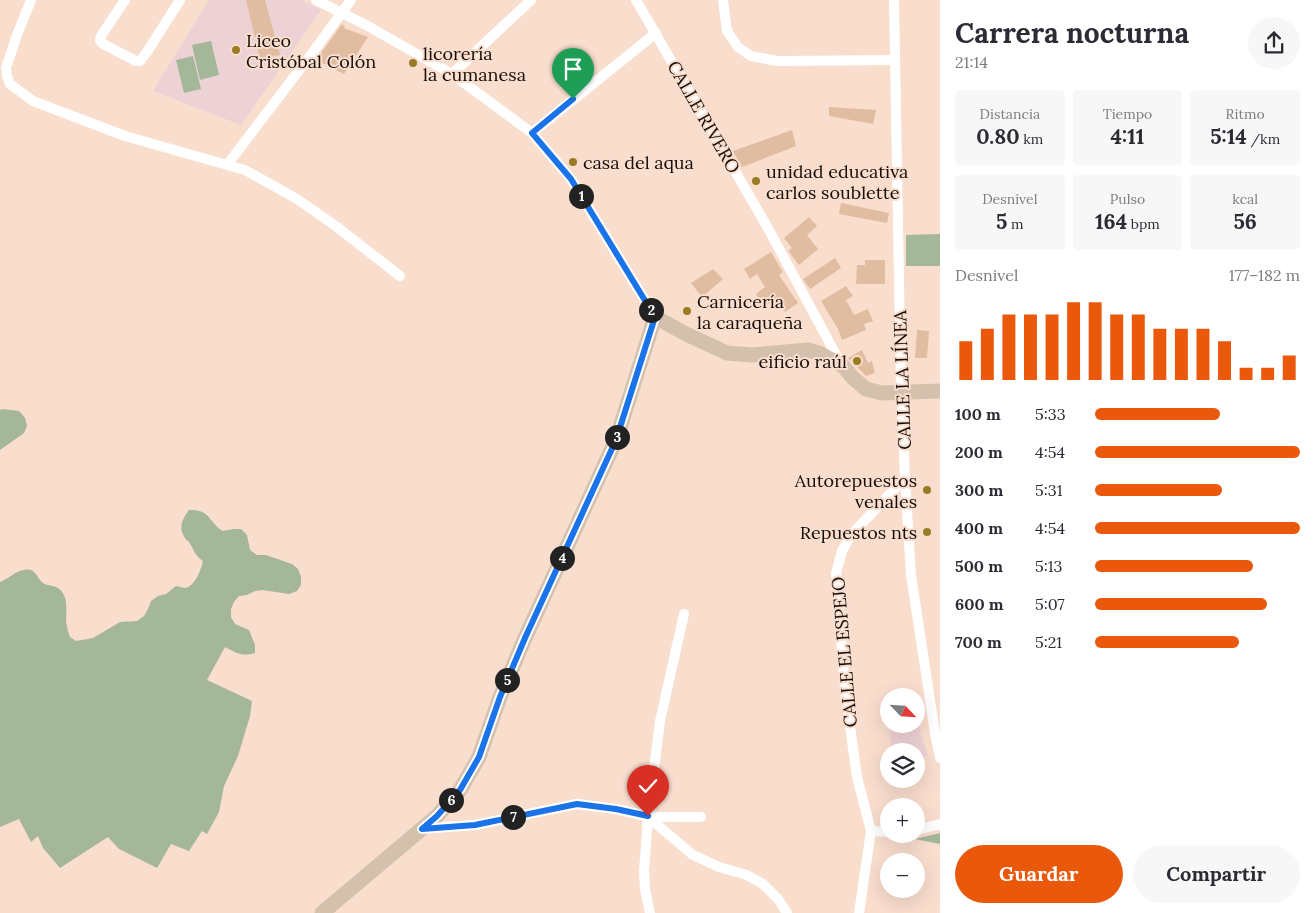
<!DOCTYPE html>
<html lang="es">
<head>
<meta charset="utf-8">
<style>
	:root { --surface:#fff; --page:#f7f7f7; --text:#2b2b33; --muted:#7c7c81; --accent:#ea580c }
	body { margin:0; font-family:Lora,serif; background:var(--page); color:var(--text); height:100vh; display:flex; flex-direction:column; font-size:19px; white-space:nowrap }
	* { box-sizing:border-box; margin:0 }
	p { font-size:16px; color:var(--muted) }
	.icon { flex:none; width:28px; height:28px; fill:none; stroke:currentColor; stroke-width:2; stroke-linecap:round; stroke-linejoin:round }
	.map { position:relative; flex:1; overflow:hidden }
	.panel { display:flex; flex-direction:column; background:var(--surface); width:375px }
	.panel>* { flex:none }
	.needle { width:32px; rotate:115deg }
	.tools { position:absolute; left:880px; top:688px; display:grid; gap:10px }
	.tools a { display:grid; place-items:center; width:45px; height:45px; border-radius:50%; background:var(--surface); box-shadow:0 5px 20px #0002; font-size:25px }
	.pin { position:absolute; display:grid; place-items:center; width:42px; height:42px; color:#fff; margin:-51px -21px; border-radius:50% 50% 50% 0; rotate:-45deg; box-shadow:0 0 5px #0007 }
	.pin .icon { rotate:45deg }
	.km { position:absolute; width:25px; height:25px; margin:-12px; border-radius:50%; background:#222; color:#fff; font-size:14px; line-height:25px; text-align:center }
	.round { display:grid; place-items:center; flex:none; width:52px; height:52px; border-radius:26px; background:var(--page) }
	.overview { display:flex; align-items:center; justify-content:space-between; height:85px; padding:0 15px }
	h1 { font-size:28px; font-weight:700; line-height:38px }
	.metrics { display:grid; grid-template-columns:repeat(3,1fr); gap:8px; height:85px; padding:5px 15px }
	.metrics div { display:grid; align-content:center; border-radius:5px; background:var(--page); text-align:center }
	.metrics b { font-size:21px; font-weight:700 }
	.metrics small { font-size:14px; font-weight:400 }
	.metrics p { font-size:14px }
	.chart { height:140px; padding:10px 15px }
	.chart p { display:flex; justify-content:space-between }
	.chart svg { width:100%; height:90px; margin-top:5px; stroke:var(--accent); stroke-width:6 }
	.action { display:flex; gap:10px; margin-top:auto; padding:10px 15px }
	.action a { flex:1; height:58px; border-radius:30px; background:var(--accent); color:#fff; font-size:20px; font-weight:700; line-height:58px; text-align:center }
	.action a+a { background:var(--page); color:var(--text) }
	ul { padding:0 15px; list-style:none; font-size:16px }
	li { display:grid; grid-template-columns:80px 60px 1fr; align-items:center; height:38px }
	li i { height:12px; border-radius:6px; background:var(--accent) }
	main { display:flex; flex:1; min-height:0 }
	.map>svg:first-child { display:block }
	.education { fill:#edd2d5 }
	.green { fill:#a5b799 }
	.building { fill:#e0bda0 }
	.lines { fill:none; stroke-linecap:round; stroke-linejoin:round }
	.street { stroke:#fff; stroke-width:10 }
	.secondary { stroke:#d4c1ad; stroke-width:15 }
	.route-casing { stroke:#fff; stroke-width:10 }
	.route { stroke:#1a73e8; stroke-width:6 }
	.poi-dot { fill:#997c25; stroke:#f9ddcd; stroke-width:2 }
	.labels { text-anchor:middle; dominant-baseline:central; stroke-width:4; stroke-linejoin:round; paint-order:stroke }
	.poi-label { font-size:18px; fill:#160d08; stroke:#f9ddcd; text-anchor:start }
	.street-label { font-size:18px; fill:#160d08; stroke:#f9ddcd }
</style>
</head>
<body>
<main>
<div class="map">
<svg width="940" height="913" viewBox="0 0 940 913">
	<rect width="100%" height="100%" fill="#f9ddcd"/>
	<g class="education">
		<path d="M209,0h93l19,10 -80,115 -88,-34z"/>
		<path d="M887,710h2v14h27v-6l12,38 -12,3v-8h-24z"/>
	</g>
	<g class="green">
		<path d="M211,41l8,34 -19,5 -8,-35z"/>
		<path d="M193,56l8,33 -17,4 -8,-33z"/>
		<path d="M940,234v32h-34v-31z"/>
		<path d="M2,409l17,2 6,7 2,8 -3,7 -24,17v-40z"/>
		<path d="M189,510c22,-1 19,12 34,21l10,-2h8l6,6 3,15 7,5h9l26,9 6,5 3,8v8l-4,6 -8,3 -27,-4 -7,1 -8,4 -8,1 -5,6 -3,7v8l4,7 14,6 6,15v8c-12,4 -19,0 -30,-6l-18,33 45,21 -2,15 -12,40 -14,30 -5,26 -12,22 -5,-3 -13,20 -18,-7 -14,24 -38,-19 -11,-12 -48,31 -17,-20 -5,-12 -7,6 -12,-23 -19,8v-245c10,-4 22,-17 33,-11 4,3 6,9 10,12 4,3 11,2 15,5 11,8 8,22 8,33 1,6 2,11 4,16l6,4 17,-3 27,-16 17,-1 7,-5 4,-7 3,-8 7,-5 8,-2 10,-8c2,0 7,2 9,2 10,-2 16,-18 18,-27 -9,-6 -8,-10 -14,-19 -2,-2 -4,-3 -5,-6 -6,-9 -1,-18 5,-26z"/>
		<path d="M940,833v11l-25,-5z"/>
	</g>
	<g class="building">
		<path d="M246,0h19l15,55 -20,3z"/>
		<path d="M342,24l3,3 -1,1 24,9 -24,37 -28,-14z"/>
		<path d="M829,107l47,3 -3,14 -44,-8z"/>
		<path d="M792,130l4,16 -54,21 -9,-16z"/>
		<path d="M841,203l48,10 -2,10 -48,-9z"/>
		<path d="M809,217l8,9 -10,9 11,14 -19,16 -10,-13 -1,-1 4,-3 -8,-10z"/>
		<path d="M771,252l12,20 -4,3 19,28 -13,9 -9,-13 -9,6 -5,-7 -2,2 -4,-6 9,-7 -8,-13 -7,5 -6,-10z"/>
		<path d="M835,258l6,10 -31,21 -7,-10z"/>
		<path d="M865,260h20v24h-29l1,-19h8z"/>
		<path d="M713,269l10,10 -21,18 -11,-14z"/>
		<path d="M846,286l7,10 -7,4 8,15 14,-6 5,12 -9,3 2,6 -24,10 -4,-11 -17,-28z"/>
		<path d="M917,330l12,1 -2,27h-12z"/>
		<path d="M862,350l6,13 4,-2 3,12 -9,3 -18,-18z"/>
	</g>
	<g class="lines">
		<g class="street">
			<path d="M31,0l-14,35 -11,33 1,8 3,8 23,17 92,35 120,34 52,29 40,28 63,49"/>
			<path d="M125,0l-24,36 -1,4 3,4 33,17h4l7,-9 33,-52"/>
			<path d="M316,0l50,25 86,49 80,59 39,46 84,138"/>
			<path d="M636,0l133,230 73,136"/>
			<path d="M723,0l4,31 11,16 13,9 26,5 118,-1"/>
			<path d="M894,0l7,391 4,87 6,97 24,158 5,25"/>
			<path d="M452,74l79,-74"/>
			<path d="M532,133l124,-100"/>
			<path d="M227,165l86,-113 38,-52"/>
			<path d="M648,817h53"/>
			<path d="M423,828l52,-3 102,-21 39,5 32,8 45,38 26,12 28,8 16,9 15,15 9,14"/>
			<path d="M916,830l24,-6"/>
			<path d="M889,832l-18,-1 -14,-54 -12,-87 -9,-117 6,-22 9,-16 54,-57"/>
			<path d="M650,913l-5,-24 -1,-18 4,-54 12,-96 24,-107"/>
			<path d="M859,913l12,-82"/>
		</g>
		<path class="secondary" d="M322,913l115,-97 23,-26 19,-33 21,-60 25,-59 91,-198 39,-123 31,17 41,19 25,2 56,-5 11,3 24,13 10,12 13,11 16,4 58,-2"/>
	</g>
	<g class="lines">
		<defs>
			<path id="route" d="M573,99l-41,34 39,46 84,138 -39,123 -91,198 -25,59 -21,60 -19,33 -23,26 -15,13 53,-4 102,-21 39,5 32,7"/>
		</defs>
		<use href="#route" class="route-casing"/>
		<use href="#route" class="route"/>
	</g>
	<g class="poi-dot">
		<circle cx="236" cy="50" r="5"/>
		<circle cx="413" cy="63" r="5"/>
		<circle cx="573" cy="162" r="5"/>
		<circle cx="756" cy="181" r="5"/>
		<circle cx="687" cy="311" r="5"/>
		<circle cx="857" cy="361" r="5"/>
		<circle cx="927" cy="490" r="5"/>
		<circle cx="927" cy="532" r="5"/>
	</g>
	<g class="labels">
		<g class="poi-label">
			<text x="246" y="40">Liceo<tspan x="246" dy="21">Cristóbal Colón</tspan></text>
			<text x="423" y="53">licorería<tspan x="423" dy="21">la cumanesa</tspan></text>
			<text x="583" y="162">casa del aqua</text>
			<text x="766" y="171">unidad educativa<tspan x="766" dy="21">carlos soublette</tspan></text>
			<text x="697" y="301">Carnicería<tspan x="697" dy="21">la caraqueña</tspan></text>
			<text x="847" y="361" text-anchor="end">eificio raúl</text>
			<text x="917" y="480" text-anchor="end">Autorepuestos<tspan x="917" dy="21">venales</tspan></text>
			<text x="917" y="532" text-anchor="end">Repuestos nts</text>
		</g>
		<g class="street-label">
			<text transform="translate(704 117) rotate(60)">CALLE RIVERO</text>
			<text transform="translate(902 380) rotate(-92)">CALLE LA LÍNEA</text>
			<text transform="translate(844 652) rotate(-95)">CALLE EL ESPEJO</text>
		</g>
	</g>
</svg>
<div class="tools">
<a><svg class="needle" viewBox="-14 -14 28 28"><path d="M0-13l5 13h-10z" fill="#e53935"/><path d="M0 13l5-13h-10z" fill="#7c7c81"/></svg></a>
<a><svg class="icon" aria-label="layers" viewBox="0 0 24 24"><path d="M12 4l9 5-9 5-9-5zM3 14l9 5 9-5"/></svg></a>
<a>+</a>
<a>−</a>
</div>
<div class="pin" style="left:573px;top:99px;background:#1e9e55"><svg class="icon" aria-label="arrive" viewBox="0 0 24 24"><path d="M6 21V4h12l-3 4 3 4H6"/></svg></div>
<div class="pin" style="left:648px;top:816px;background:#d93025"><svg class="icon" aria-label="check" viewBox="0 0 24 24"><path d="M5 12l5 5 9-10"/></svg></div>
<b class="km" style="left:581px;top:196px">1</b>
<b class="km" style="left:651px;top:310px">2</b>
<b class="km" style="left:617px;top:437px">3</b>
<b class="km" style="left:562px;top:558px">4</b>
<b class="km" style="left:507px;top:680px">5</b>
<b class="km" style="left:451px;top:800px">6</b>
<b class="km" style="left:513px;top:817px">7</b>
</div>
<section class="panel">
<div class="overview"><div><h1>Carrera nocturna</h1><p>21:14</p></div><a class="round"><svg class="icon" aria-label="share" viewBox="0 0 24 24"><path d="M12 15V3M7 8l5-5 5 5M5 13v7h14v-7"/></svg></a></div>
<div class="metrics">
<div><p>Distancia</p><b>0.80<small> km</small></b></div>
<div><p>Tiempo</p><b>4:11</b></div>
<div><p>Ritmo</p><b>5:14<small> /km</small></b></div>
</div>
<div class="metrics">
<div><p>Desnivel</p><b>5<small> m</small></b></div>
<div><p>Pulso</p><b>164<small> bpm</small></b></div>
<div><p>kcal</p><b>56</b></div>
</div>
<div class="chart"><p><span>Desnivel</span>177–182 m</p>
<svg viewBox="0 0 160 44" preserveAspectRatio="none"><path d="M5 44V25M15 44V19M25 44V12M35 44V12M45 44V12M55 44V6M65 44V6M75 44V12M85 44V12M95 44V19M105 44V19M115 44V19M125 44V25M135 44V38M145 44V38M155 44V32"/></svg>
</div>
<ul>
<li><b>100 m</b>5:33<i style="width:61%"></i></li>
<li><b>200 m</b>4:54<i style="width:100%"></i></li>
<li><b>300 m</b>5:31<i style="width:62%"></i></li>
<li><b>400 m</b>4:54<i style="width:100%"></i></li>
<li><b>500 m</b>5:13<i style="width:77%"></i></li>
<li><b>600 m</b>5:07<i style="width:84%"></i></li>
<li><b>700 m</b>5:21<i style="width:70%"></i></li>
</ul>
<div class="action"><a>Guardar</a><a>Compartir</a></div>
</section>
</main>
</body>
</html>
